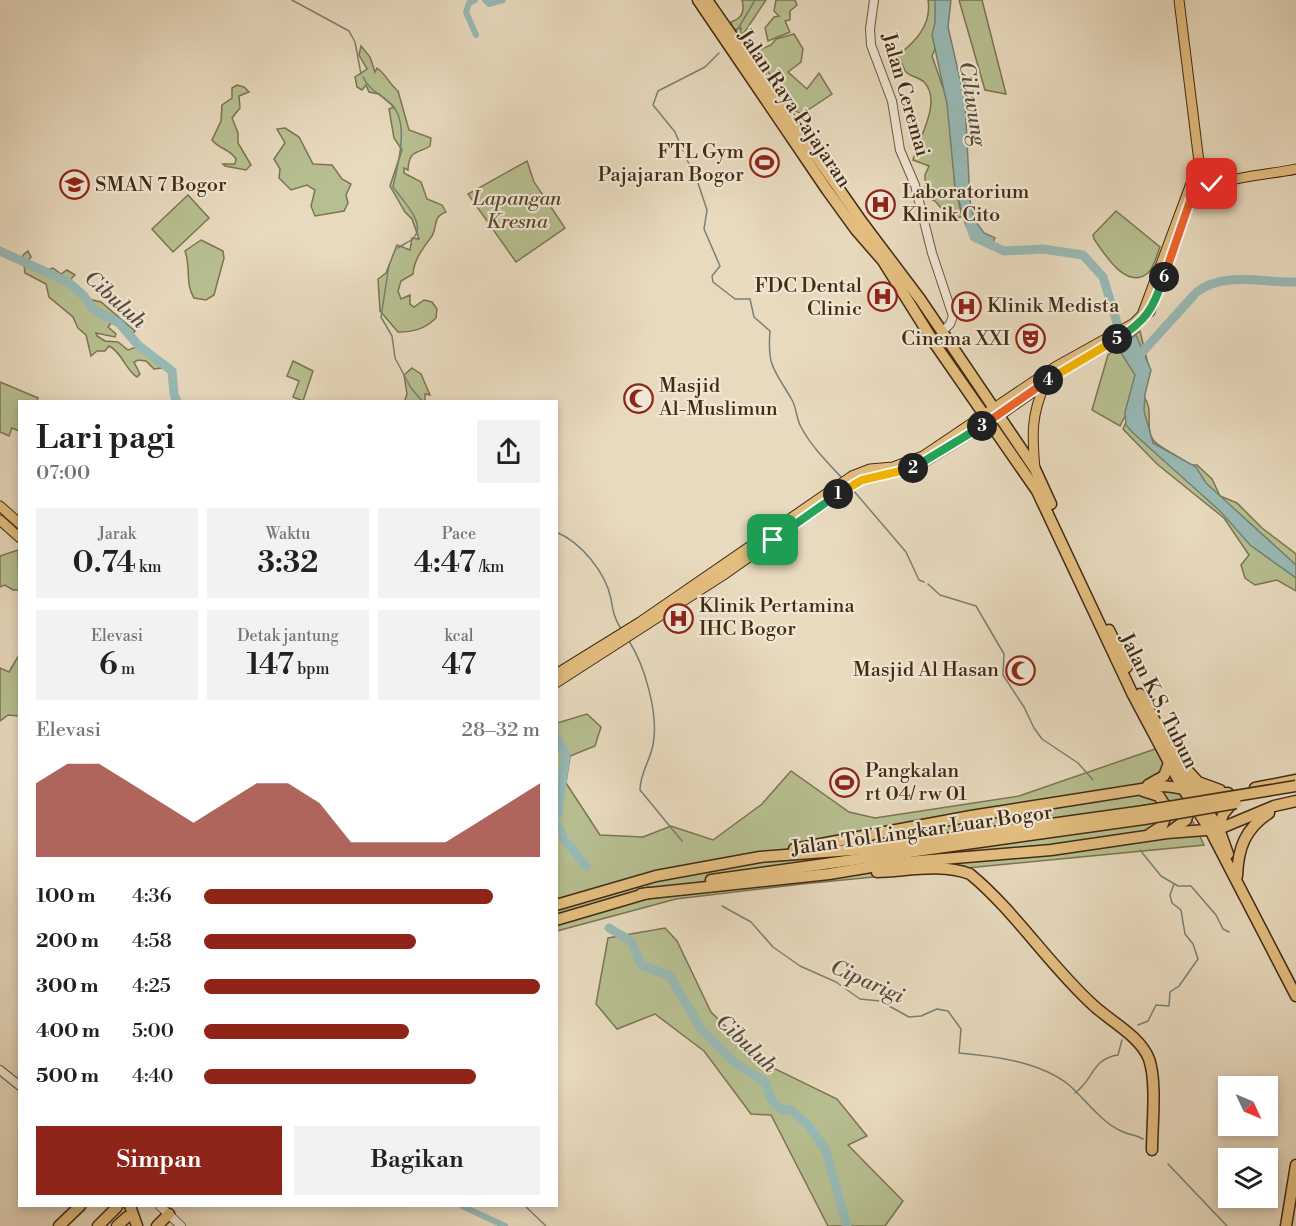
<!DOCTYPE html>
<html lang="id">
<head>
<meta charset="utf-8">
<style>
	:root { --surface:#fff; --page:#f2f2f2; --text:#202124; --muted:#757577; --accent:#8f2418 }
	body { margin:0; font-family:"Libre Bodoni",serif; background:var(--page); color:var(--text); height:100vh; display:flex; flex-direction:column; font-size:22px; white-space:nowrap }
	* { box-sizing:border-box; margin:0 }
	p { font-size:20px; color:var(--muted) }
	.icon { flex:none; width:33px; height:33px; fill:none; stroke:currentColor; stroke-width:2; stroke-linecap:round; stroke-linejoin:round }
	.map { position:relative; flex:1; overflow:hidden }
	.sheet { position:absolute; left:18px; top:400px; width:540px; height:807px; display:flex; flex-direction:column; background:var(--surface); border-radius:0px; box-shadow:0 3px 9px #0003 }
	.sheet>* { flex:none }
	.needle { width:39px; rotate:134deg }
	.buttons { position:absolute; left:1218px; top:1076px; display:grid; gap:12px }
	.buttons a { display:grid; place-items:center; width:60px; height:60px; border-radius:0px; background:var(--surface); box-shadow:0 3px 9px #0003; font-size:30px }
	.pin { position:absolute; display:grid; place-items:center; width:51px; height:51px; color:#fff; margin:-26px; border-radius:12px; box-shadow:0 3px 9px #0006 }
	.km { position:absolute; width:30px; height:30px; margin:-15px; border-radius:50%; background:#222; color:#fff; font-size:16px; line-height:30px; text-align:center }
	.round { display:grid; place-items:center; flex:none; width:63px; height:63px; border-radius:0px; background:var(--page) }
	.overview { display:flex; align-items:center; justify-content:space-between; height:102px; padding:0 18px }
	h1 { font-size:33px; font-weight:600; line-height:45px }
	.metrics { display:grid; grid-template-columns:repeat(3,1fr); gap:9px; height:102px; padding:6px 18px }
	.metrics div { display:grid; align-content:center; border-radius:0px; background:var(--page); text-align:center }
	.metrics b { font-size:30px; font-weight:600 }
	.metrics small { font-size:16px; font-weight:400 }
	.metrics p { font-size:16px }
	.chart { height:168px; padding:12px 18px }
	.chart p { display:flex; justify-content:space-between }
	.chart svg { width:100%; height:108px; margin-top:6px; fill:var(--accent); opacity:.7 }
	.primary-button { display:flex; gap:12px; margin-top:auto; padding:12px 18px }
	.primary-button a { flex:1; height:69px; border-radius:0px; background:var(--accent); color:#fff; font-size:24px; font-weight:600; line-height:69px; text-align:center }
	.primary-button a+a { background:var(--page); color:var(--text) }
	ul { padding:0 18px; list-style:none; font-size:20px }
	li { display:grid; grid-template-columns:96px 72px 1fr; align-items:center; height:45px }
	li i { height:15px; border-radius:8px; background:var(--accent) }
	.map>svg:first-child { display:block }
	.green { fill:#b7bf90; stroke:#7c7452; stroke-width:1.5 }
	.water { fill:#98bab6; stroke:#768075; stroke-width:1.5 }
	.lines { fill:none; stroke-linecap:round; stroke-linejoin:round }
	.stream { stroke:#768075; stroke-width:1.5 }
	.canal { stroke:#98bab6; stroke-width:6 }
	.river { stroke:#98bab6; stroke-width:9 }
	.minor-casing { stroke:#6c563e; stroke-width:10 }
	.major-casing { stroke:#422a13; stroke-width:11 }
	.highway-casing { stroke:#422a13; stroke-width:13 }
	.minor { stroke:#f0e7d5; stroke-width:8 }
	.major { stroke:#e4bd7f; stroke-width:9 }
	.highway { stroke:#e4bd7f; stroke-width:10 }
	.highway-bridge-casing { stroke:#422a13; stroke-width:13; stroke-linecap:butt }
	.highway-bridge { stroke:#e4bd7f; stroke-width:10 }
	.split-1-casing { stroke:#fff; stroke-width:12 }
	.split-2-casing { stroke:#fff; stroke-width:12 }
	.split-3-casing { stroke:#fff; stroke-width:12 }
	.split-4-casing { stroke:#fff; stroke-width:12 }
	.split-5-casing { stroke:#fff; stroke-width:12 }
	.split-6-casing { stroke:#fff; stroke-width:12 }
	.split-7-casing { stroke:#fff; stroke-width:12 }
	.split-8-casing { stroke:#fff; stroke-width:12 }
	.split-1 { stroke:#22a559; stroke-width:8 }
	.split-2 { stroke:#f5b400; stroke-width:8 }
	.split-3 { stroke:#22a559; stroke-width:8 }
	.split-4 { stroke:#f0652b; stroke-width:8 }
	.split-5 { stroke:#f5b400; stroke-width:8 }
	.split-6 { stroke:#22a559; stroke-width:8 }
	.split-7 { stroke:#f0652b; stroke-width:8 }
	.split-8 { stroke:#f5b400; stroke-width:8 }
	.labels { text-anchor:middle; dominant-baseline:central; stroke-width:4.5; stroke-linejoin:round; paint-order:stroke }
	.street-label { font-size:20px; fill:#422a13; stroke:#f0e7d5 }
	.poi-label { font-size:20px; fill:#422a13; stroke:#f0e7d5; text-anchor:start }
	.park-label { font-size:20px; font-style:italic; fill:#59482c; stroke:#f0e7d5 }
	.water-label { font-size:21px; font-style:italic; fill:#584e3c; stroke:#f0e7d5 }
</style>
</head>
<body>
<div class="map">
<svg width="1296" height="1226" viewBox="0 0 1296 1226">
	<rect width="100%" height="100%" fill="#e8dabe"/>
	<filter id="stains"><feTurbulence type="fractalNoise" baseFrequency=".00333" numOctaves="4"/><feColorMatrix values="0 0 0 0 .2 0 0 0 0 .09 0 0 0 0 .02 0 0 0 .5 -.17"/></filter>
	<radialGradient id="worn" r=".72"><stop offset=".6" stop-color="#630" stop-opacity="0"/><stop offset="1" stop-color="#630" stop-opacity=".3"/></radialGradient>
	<g class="green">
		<path d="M742,0h24l-22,33 -4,1 1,-6 -8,2 -2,-8c11,-3 14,-11 11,-22z"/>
		<path d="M776,0h19l2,5 -7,6v9l-5,1 5,11 -22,9 -3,-13 9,-11 5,-1 -5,-5z"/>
		<path d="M928,0h11l-3,47 -4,9 17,49 6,82 7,29 -9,5 -18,-20 -10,-5v-21l4,-9 -16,-6c5,-21 30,-58 11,-78 -5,-5 -13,-5 -18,-10 -3,-3 -5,-12 -8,-17 18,-13 34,-31 30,-55z"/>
		<path d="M959,0h23l24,94 -21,-4z"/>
		<path d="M794,34l9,15 -2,13 -13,10 19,17 12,-16 13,21 -30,20 -14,-6 -15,-30 -21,-25 19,-8 5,-6z"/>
		<path d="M361,46l9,11 5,15 2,-4c10,7 12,16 21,23l11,39 22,8 -1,8c-12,8 -21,3 -22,24l-4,-2v5l17,9 6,17 15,6 4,7c-14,5 -8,14 -14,24 -8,11 -18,23 -19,38l-12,7 -3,10 3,8 9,-4v9l4,3 10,-7 8,2 5,7 -1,9c-11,11 -23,14 -38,14l-18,-21 -2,-32 8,-6 11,-28 13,5 2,-12 7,1 -7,-20 -7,-7 -15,-26 12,-36 -8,-12 -5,-29 5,-2 -15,-13 -10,-2 -3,-7 -4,5 -5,-3 -2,-10 12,-8 -8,-14z"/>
		<path d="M237,85l7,2 5,5 -10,4 1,12 -8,10 6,15v10l13,22 -5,5 -21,-4 -2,-2h12l1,-5c-7,-11 -16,-9 -24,-19l9,-19 1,-16 10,-7v-10z"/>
		<path d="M285,128l14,9 14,27 19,1 10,14 9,5 -5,11 2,8 -4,8 -29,5 -4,-10 4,-16 -8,-5 -16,5 -12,-12 1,-9 -6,-10 11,-16 -8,-14z"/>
		<path d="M527,161l7,21 31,46 -49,34 -48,-68z"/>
		<path d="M188,195l21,23 -36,34 -21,-23z"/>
		<path d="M1116,211l44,36c-3,7 -6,21 -12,26 -22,18 -44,-20 -54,-34l-1,-4z"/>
		<path d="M201,240l22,11 1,7 -10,37 -8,5 -12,-2c-9,-14 -3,-30 -9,-47z"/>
		<path d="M28,251l3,6 -4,5 3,6 14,3 9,-3 8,6 6,-4 8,5 -7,7 20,17 13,3 34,29 -3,4 -20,-13 -4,5 8,7 -1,3 -19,-4 1,3 8,5 13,1 10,8 14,-5 17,14 2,9 -7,1 -8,-8 -8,-1 -4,2 6,12 -3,3c-11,-6 -15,-25 -28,-31l-4,5h-8l-6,5 -5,-21 -8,-7 -5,-11 -24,-20 -3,-13 -21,-11 -2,-18z"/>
		<path d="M1140,331l9,37 -29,58 -28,-16 16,-55z"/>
		<path d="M293,361l20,10 -10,30 -10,-4 6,-16 -12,-5z"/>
		<path d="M412,368l9,6 9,21 -5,-1v8h-19l-1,-2 2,-6 -3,-19z"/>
		<path d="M0,382l38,16 -2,4h-16l-1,29 -7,-3 -3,8 -9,-4z"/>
		<path d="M1144,397c11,13 -1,32 11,45 6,6 27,16 35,23h7l15,14 8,17 17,7 25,25 34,26v37l-19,-11 -22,5 -10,-7 -4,-13 8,-10 -25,-37 -67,-54 -34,-35 12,-28z"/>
		<path d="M18,550l1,40h-6l-8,-5 -5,2v-31z"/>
		<path d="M19,655v61l-11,-1 -8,6v-53l9,4z"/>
		<path d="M587,714l14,13 -6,19 -25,10 -4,27 34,52 43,2 28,-11 42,14 49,-36 29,-33 58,41 26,6 144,-22 139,-48 46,97 -402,39 -126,15 -119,32v-208z"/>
		<path d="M665,928l12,13 34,71 52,51 74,36 30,37 -19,9 55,56 -18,25h-57l-57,-111 -20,-1 -47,-63 -49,-37 -38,15 -21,-25 12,-66z"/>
	</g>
	<g class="water">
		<path d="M935,0h16l-3,27 17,74 5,100 4,18 10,14 11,5 -4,9 -20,-14 -5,-7 -11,-39 -8,-83 -15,-69 3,-12z"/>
		<path d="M1136,335l15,35 -6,24 -1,17 9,32 43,24 10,16 90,82v13l-46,-33 -29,-33 -88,-79 -7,-8 -1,-13 10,-37 -17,-27z"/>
	</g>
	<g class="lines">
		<g class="stream">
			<path d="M292,0l57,31 6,11 6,32"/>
			<path d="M736,32l19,-32"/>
			<path d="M363,77c6,14 20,18 30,29 16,19 5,58 0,81 9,13 37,39 18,53 -4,3 -9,5 -13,8"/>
			<path d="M683,151l-8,-19 -22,-27 5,-14 47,-24 14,-14"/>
			<path d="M685,156l12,24"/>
			<path d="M698,183l9,27 -3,19 16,37 -8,10 1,6 22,17h15l4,18 16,14c-3,37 5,39 22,69 5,9 4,18 9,27 10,19 26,35 41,51"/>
			<path d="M389,265l-8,52 11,19 3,22 16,30 12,14"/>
			<path d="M853,490l53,62 13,28 5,2"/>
			<path d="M556,532c25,10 50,41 55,67 2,12 3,19 10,30"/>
			<path d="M928,584l12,11 36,11 28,48 -1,21 21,32 10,21 8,11 36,24 15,17"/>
			<path d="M629,641c16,25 30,74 24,104 -3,16 -13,28 -13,45l42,51"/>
			<path d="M1140,850l21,26 17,10h13l25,29 7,14 6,3"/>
			<path d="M722,906l29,16 22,25 27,19 36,16 24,17 20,2 29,16 12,-1 16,-7 11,2 13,18 -2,24c35,3 82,9 110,32 17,15 31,36 52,46 7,4 14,3 22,8"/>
			<path d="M1138,1025l10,-4 8,-16 13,1 1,-14 9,-6 19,-27 -5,-15 -8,-10 -4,-24 -9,-7 -2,-8 4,-11"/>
			<path d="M1075,1093c19,-13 16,-34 43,-38l4,-15"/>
			<path d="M1168,1164l59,62"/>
			<path d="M525,1206l21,20"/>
		</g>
		<g class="canal">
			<path d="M475,0l-6,3 -3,9 10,23"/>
			<path d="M485,0l4,4 14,-4"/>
			<path d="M462,1206l43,20"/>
		</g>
		<g class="river">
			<path d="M970,225l4,12 30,14 39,-2 40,6 20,22 14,46"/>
			<path d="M0,251l68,31 16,14 10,14 25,13 19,22 34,26 2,23 3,8"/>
			<path d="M1197,292c27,-21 67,-9 99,-10"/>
			<path d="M1137,358l57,-63"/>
			<path d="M556,737l10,17 -8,59"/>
			<path d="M558,826l6,13 22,27"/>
			<path d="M609,928l22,13 10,24 29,11 31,53 35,35 29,18c4,13 6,20 17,28h9l18,16 16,23 22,77"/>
		</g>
		<defs>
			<g id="minor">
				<path d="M874,0l-4,29 1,16 21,56 8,49 15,35 17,68 21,63 -3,8 -8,8"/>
				<path d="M0,1070l20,16"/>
				<path d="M160,1206l21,20"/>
			</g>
			<g id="major">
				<path d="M1150,312l38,-107c16,-29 77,-29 108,-36"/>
				<path d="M1035,469c-3,-34 -4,-54 10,-85"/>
				<path d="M0,506l20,18"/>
				<path d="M0,520l20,18"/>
				<path d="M556,674l84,-52 212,-146 18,-7 23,-2 30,-11 132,-89 79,-44 8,-8 57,-153 -20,-162"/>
				<path d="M556,683l166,-107 125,-88 15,-8 56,-14 81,-50 68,-48 44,-26"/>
			</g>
			<g id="highway">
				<path d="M698,0l129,190 29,40 27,31 52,83 102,147 96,204 49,92 28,43 86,166"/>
				<path d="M707,0l155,222 58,77 115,170 16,35"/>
				<path d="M1109,630l18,37"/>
				<path d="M1140,694l50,90 29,45 9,25"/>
				<path d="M1186,769l12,13 22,8"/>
				<path d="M1148,785l16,-9 5,-13"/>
				<path d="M1255,788l41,-8"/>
				<path d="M1143,791l16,5 9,14 -6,16 -12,8"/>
				<path d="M1171,831l15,-11 5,-16"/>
				<path d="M1218,832l5,-18 11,-13"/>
				<path d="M794,849l177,-33 190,-30c23,1 43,9 67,7"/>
				<path d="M877,872c31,-1 63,-9 93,2 45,37 79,91 123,131 17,16 47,31 56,54 8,23 3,66 3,91"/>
				<path d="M1237,876c1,-28 8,-47 32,-63"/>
				<path d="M711,880l433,-61"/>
				<path d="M641,894l188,-20 66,-11 156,-13 116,-17 52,-4 55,-23 22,-5"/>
				<path d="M556,905l100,-29 104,-19 118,-9 266,-37"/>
				<path d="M556,920l92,-27"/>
				<path d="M130,1206l7,20"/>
				<path d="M59,1226l21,-20"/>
				<path d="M98,1226l19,-19"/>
				<path d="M117,1226l10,-9"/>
				<path d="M157,1226l12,-12"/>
				<path d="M1286,1226l10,-61"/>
			</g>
		</defs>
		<use href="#minor" class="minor-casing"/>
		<use href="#major" class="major-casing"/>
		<use href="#highway" class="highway-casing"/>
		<use href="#minor" class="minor"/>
		<use href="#major" class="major"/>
		<use href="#highway" class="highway"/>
		<defs>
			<g id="highway-bridge">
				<path d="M1144,811l152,-25"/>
				<path d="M1144,819l92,-16"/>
			</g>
		</defs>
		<use href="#highway-bridge" class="highway-bridge-casing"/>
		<use href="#highway-bridge" class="highway-bridge"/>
	</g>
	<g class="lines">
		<defs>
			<path id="split-1" d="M773,540l65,-46"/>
			<path id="split-2" d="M838,494l24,-14 51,-12"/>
			<path id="split-3" d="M913,468l69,-42"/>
			<path id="split-4" d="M982,426l66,-46"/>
			<path id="split-5" d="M1048,380l69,-41"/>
			<path id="split-6" d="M1117,339c29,-18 36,-30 47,-62"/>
			<path id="split-7" d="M1164,277l26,-76"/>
			<path id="split-8" d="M1190,201l22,-17"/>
		</defs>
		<use href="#split-1" class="split-1-casing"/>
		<use href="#split-2" class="split-2-casing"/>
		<use href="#split-3" class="split-3-casing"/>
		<use href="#split-4" class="split-4-casing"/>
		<use href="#split-5" class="split-5-casing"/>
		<use href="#split-6" class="split-6-casing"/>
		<use href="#split-7" class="split-7-casing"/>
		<use href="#split-8" class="split-8-casing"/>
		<use href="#split-1" class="split-1"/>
		<use href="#split-2" class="split-2"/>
		<use href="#split-3" class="split-3"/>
		<use href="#split-4" class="split-4"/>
		<use href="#split-5" class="split-5"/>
		<use href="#split-6" class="split-6"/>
		<use href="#split-7" class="split-7"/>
		<use href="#split-8" class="split-8"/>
	</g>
	<defs>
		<symbol id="stadium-ring" viewBox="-11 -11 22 22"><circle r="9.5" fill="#f0e7d5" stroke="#8f2418" stroke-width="1.5"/><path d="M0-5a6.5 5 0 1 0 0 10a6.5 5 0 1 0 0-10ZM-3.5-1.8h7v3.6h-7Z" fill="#8f2418"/></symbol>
		<symbol id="school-ring" viewBox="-11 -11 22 22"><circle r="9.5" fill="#f0e7d5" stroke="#8f2418" stroke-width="1.5"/><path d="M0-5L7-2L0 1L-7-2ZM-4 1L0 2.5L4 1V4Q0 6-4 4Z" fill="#8f2418"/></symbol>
		<symbol id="hospital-ring" viewBox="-11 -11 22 22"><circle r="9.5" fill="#f0e7d5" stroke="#8f2418" stroke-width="1.5"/><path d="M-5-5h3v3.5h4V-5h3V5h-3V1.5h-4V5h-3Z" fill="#8f2418"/></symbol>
		<symbol id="theatre-ring" viewBox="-11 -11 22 22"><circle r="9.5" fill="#f0e7d5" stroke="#8f2418" stroke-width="1.5"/><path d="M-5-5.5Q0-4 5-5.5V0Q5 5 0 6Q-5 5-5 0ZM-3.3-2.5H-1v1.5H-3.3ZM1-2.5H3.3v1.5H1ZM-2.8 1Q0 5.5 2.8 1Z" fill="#8f2418"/></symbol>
		<symbol id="mosque-ring" viewBox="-11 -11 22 22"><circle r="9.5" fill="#f0e7d5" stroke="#8f2418" stroke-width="1.5"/><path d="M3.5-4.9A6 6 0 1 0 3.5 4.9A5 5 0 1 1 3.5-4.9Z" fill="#8f2418"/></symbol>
	</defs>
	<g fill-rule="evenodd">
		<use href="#stadium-ring" x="748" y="146" width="33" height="33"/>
		<use href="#school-ring" x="58" y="168" width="33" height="33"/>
		<use href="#hospital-ring" x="864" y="188" width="33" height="33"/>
		<use href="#hospital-ring" x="866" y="280" width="33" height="33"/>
		<use href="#hospital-ring" x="950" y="290" width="33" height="33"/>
		<use href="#theatre-ring" x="1014" y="322" width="33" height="33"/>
		<use href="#mosque-ring" x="622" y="382" width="33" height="33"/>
		<use href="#hospital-ring" x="662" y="602" width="33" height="33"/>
		<use href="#mosque-ring" x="1004" y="654" width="33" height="33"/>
		<use href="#stadium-ring" x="828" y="766" width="33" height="33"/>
	</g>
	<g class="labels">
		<g class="street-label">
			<text transform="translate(905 95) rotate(74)">Jalan Ceremai</text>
			<text transform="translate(794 109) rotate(56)">Jalan Raya Pajajaran</text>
			<text transform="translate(1158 701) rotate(63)">Jalan K.S. Tubun</text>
			<text transform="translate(922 831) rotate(-8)">Jalan Tol Lingkar Luar Bogor</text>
		</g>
		<g class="poi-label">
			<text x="744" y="152" text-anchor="end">FTL Gym<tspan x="744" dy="23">Pajajaran Bogor</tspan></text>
			<text x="95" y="185">SMAN 7 Bogor</text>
			<text x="902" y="192">Laboratorium<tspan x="902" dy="23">Klinik Cito</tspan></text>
			<text x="862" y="286" text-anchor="end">FDC Dental<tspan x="862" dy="23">Clinic</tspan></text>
			<text x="987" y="306">Klinik Medista</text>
			<text x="1010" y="339" text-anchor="end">Cinema XXI</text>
			<text x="659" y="386">Masjid<tspan x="659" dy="23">Al-Muslimun</tspan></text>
			<text x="699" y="606">Klinik Pertamina<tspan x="699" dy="23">IHC Bogor</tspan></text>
			<text x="999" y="670" text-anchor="end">Masjid Al Hasan</text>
			<text x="865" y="771">Pangkalan<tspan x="865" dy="23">rt 04/ rw 01</tspan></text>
		</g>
		<g class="park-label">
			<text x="517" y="199">Lapangan<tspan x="517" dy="23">Kresna</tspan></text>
		</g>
		<g class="water-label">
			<text transform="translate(972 104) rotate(81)">Ciliwung</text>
			<text transform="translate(115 300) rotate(42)">Cibuluh</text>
			<text transform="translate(867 982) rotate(24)">Ciparigi</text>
			<text transform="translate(746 1044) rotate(43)">Cibuluh</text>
		</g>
	</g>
	<rect width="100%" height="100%" filter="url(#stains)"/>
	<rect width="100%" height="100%" fill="url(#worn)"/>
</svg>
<div class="buttons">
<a><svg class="needle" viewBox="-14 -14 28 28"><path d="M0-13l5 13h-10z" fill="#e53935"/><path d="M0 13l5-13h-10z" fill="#757577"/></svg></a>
<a><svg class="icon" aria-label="layers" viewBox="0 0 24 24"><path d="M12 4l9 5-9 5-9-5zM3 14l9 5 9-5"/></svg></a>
</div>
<div class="pin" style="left:773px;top:540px;background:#1e9e55"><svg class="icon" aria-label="arrive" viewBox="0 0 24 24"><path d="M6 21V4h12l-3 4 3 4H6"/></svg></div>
<div class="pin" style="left:1212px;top:184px;background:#d93025"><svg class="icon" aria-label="check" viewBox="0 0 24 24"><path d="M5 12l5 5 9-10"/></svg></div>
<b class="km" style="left:838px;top:494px">1</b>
<b class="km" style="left:913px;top:468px">2</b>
<b class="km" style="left:982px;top:426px">3</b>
<b class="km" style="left:1048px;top:380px">4</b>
<b class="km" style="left:1117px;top:339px">5</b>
<b class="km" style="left:1164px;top:277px">6</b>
<section class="sheet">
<div class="overview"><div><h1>Lari pagi</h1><p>07:00</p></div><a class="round"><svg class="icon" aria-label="share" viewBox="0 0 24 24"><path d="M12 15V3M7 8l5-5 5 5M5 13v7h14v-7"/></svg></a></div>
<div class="metrics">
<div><p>Jarak</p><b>0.74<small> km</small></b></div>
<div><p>Waktu</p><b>3:32</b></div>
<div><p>Pace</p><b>4:47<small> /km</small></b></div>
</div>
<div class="metrics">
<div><p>Elevasi</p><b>6<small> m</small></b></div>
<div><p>Detak jantung</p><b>147<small> bpm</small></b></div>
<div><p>kcal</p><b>47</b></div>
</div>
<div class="chart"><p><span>Elevasi</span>28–32 m</p>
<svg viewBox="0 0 160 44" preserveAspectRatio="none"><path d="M0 44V14L10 6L20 6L30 14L40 22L50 30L60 22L70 14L80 14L90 22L100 38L110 38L120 38L130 38L140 30L150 22L160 14V44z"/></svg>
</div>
<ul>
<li><b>100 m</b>4:36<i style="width:86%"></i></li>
<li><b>200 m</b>4:58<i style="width:63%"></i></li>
<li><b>300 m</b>4:25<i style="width:100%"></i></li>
<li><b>400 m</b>5:00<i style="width:61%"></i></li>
<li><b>500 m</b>4:40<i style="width:81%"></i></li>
</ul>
<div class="primary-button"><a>Simpan</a><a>Bagikan</a></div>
</section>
</div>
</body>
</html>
